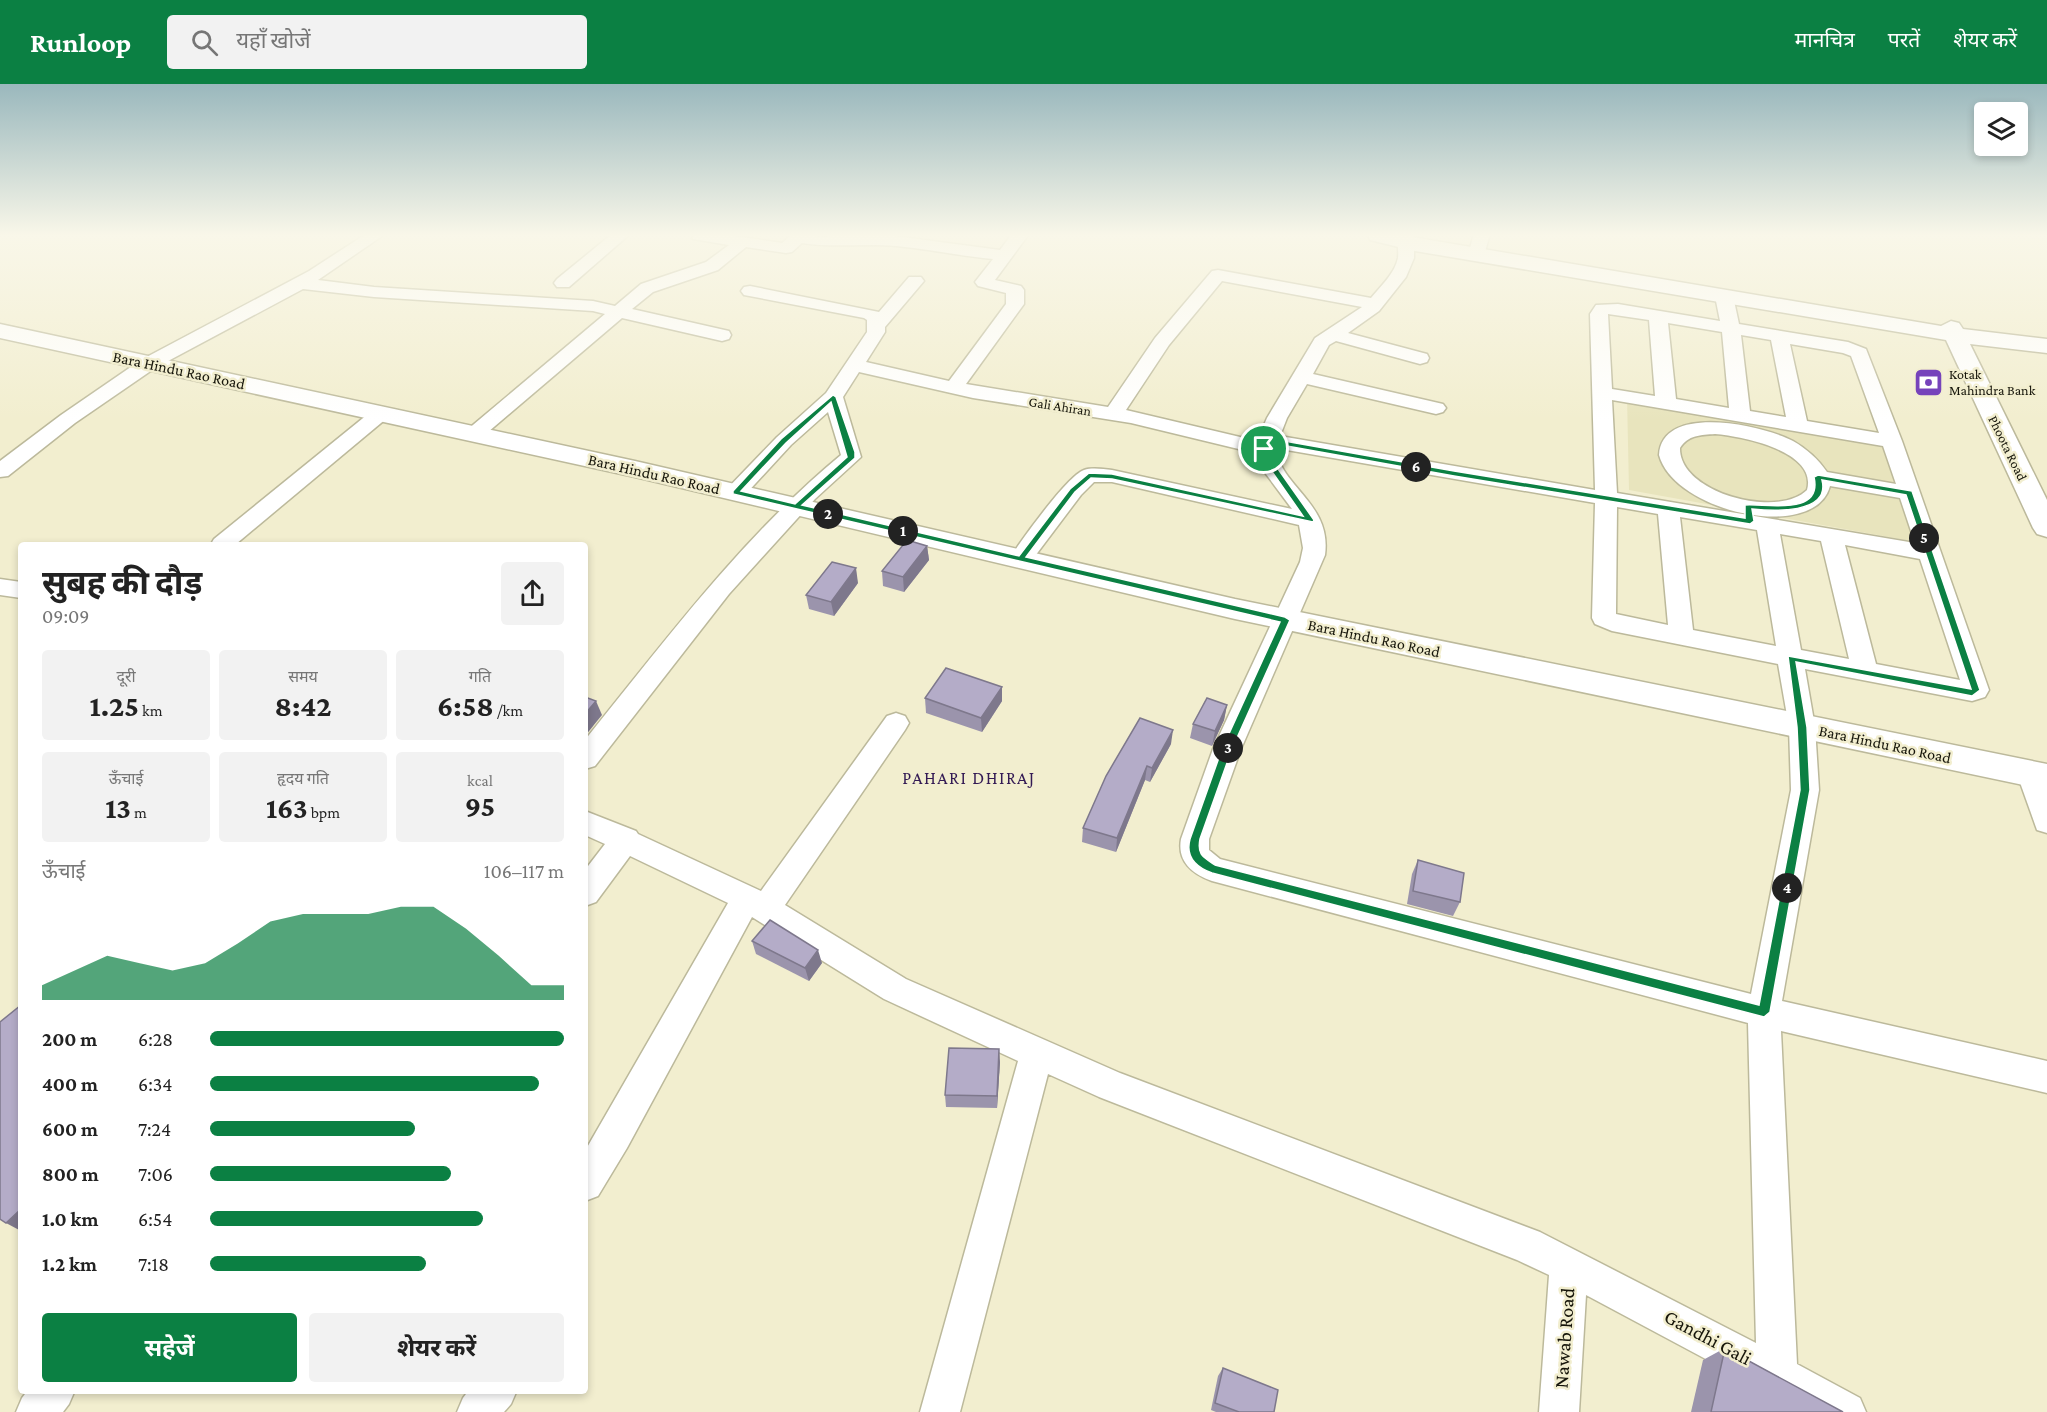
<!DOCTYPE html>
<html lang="hi">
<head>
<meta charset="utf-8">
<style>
	:root { --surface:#fff; --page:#f2f2f2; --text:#222; --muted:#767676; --accent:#0b8043 }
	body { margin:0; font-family:"Crimson Pro","Noto Sans Devanagari",serif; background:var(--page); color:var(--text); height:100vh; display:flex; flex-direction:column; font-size:22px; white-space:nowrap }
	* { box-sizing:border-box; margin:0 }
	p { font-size:20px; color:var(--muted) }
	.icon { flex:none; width:33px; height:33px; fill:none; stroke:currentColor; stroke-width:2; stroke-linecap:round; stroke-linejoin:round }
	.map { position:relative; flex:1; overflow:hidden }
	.panel { position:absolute; left:18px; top:458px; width:570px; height:852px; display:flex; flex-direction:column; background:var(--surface); border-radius:6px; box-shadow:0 3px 9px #0003 }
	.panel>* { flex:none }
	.buttons { position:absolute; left:1974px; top:18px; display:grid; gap:12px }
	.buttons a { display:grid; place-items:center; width:54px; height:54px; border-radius:6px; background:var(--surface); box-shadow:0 3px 9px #0003; font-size:30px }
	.pin { position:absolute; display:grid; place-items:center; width:51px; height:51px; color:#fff; margin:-26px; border:3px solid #fff; border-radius:50%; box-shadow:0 2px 6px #0007 }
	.km { position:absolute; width:30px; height:30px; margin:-15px; border-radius:50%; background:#222; color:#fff; font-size:16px; line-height:30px; text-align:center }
	.round { display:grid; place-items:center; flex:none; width:63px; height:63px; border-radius:6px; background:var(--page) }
	.headline { display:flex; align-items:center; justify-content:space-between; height:102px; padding:0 24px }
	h1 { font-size:33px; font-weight:700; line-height:45px }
	.stats { display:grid; grid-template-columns:repeat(3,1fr); gap:9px; height:102px; padding:6px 24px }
	.stats div { display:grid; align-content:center; border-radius:6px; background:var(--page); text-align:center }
	.stats b { font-size:30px; font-weight:700 }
	.stats small { font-size:16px; font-weight:400 }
	.stats p { font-size:16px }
	.chart { height:168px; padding:12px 24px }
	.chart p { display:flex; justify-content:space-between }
	.chart svg { width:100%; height:108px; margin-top:6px; fill:var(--accent); opacity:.7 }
	.button { display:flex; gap:12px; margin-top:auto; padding:12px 24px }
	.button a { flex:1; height:69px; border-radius:6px; background:var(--accent); color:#fff; font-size:24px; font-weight:700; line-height:69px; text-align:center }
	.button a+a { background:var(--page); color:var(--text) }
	ul { padding:0 24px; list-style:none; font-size:20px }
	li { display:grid; grid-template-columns:96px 72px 1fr; align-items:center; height:45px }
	li i { height:15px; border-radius:8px; background:var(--accent) }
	header { display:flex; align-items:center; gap:36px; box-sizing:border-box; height:84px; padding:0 30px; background:var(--accent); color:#fff }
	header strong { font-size:28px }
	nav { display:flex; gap:33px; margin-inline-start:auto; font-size:21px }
	.search { width:420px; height:54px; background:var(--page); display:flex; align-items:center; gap:15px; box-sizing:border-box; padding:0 21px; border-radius:6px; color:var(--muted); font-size:22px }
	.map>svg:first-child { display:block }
	.built { fill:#e8e4bd }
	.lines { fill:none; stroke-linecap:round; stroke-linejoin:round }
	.street-casing { stroke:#bcb99b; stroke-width:3 }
	.secondary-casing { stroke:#bcb99b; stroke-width:3 }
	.street { fill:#fff; fill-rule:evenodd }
	.secondary { fill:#fff; fill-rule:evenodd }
	.wall { fill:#9b94ac }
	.shaded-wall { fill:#7e788c }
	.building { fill:#b4acc8; stroke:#7e788c; stroke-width:1.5 }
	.route { fill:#0b8043; stroke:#fff; stroke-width:1.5; fill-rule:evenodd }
	.labels { text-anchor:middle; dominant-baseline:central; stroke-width:5; stroke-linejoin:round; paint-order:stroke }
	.far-poi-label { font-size:14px; fill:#16150a; stroke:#f2eecf; text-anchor:start }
	.far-street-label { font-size:14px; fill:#16150a; stroke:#f2eecf }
	.street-label { font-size:16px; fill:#16150a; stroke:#f2eecf }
	.neighbourhood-label { font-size:18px; letter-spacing:1.5px; fill:#331a54; stroke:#f2eecf }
	.near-street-label { font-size:20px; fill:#16150a; stroke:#f2eecf }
</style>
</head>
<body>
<header>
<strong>Runloop</strong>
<div class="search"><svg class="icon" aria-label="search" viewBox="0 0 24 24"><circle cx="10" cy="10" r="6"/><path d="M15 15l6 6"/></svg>यहाँ खोजें</div>
<nav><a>मानचित्र</a><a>परतें</a><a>शेयर करें</a></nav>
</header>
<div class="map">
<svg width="2047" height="1328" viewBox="0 0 2047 1328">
	<rect width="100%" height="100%" fill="#f2eecf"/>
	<path class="built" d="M1627,313l265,44 30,102 -293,-53z"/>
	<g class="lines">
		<defs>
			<g id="street">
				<path d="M366,150h19l-67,46 56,7 219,14 22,5 26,-22 65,-22 23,-17 -36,-6 -1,-5h29l61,9 11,-9 33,3 10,-2 59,1 105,14 12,-16h17l-34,46 26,6 3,4v14l-58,80 142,23 47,-69 57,-67 6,-1 153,28c10,-12 24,-25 27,-40 1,-8 -2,-16 2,-23l10,-1 4,4v20l-8,19 -27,34 -31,22 79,21 2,4 -2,4 -7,2 -84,-23 -7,4 -16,29 130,30 3,4 -3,4 -7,2 -129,-30 -20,34 -7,18 315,54 -5,-176 6,-9 22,-1 102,17 -5,-25 3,-4h12l3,4 6,28 109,18 18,7 36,92 87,249 -4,7 -13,4 -167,-32 10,58 4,63 -37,211 265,60v32l-266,-62 16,333 63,34 6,14h-61l-219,-117 -7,117h-40l10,-137 -32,-15 -418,-163 -51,-23 -88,338h-40l98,-351 -134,-62 -132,-82 -125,231 -29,48 -13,5v-50l143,-248 -98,-47 -34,46 -11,4v-36l20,-26 -20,-9v-24l51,20 2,3 123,57 126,-175 9,-3 9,3 4,7 -4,7 -120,175 121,74 214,94 420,159 216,111 -8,-320 -536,-142c-20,-7 -35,-20 -31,-42l32,-90 87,-187 3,-14 -4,-23 -187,-43h-18l-13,13 -52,69 -8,2 -8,-2 -4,-5c12,-18 58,-83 75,-89 8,-3 19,-1 28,0l180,39 -26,-35 -11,-21 -124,-30 -158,-25 -114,-26 -16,25 18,60 -46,42 -86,95 -134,172 -10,3v-29c80,-99 157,-203 256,-285l-13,-43 -37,33 -48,52 -8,2 -8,-2 -3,-5 53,-55 49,-44 41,-61v-12l-3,-2 -120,-23 -3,-4 3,-4 6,-1 129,26 30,-35h12l3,4 -39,46v5l-19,30 83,19 57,-77v-11l-28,-7 -3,-4 18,-23c-33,-3 -65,-10 -97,-13 -32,-3 -63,2 -94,-3l-10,9 -6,1 -40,-6 -28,23 -65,22 -21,17 97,22 2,4 -2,4 -7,2 -100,-23 -141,120h-14l-3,-4 3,-4 138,-116 -12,-3 -219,-14 -71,-8 -148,79 -80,55 -67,53 -8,1v-16l61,-46 80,-55 168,-89zM1222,197l140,26 -47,31 -48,80 -10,23 -131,-31 43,-65zM1608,230l41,6 6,76 -43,-7zM1668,239l54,9 7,76 -53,-9zM1741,251l30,5 15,77 -36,-6zM1790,260l53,9 8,3 28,77 -72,-12zM1612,316l271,46 13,38 -69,-12c-9,-13 -20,-23 -34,-31 -28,-15 -131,-39 -134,14 16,58 156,88 171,31l70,12 15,45 -298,-50zM1715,350c26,2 103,17 92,56 -29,29 -128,3 -127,-42 8,-13 21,-13 35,-14zM1275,364l320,55 -3,115 3,6 17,7 166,33 11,63 2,63 -40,204 -531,-135 -11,-9v-11l32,-90 84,-194c7,-51 -43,-67 -50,-107zM1617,423l41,7 10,111 -52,-11zM1680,433l77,13 19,116 -83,-16zM1780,450l41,7 28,118 -48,-9zM1845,461l75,14 40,121 -84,-16z"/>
				<path d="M612,150h18l-61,53h-12l-3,-4 3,-4z"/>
				<path d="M1474,150h16l-6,21 -8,5 -8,-5z"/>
				<path d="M380,324l7,2 3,4 -3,4 -151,126h-25l3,-5 159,-129z"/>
				<path d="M0,495l21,3v16l-21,-3z"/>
				<path d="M2031,679l10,4 6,13v53l-10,-3 -20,-56 4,-7z"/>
				<path d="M28,1306h47l-6,14 -6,8h-47l6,-14z"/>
				<path d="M469,1306h48l-6,14 -7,8h-47l6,-14z"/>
			</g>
			<g id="secondary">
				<path d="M1368,150h26l547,92 10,-5 8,2 4,6 84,10v14l-77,-9 77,156v37l-10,-3 -4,-6 -87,-188 -531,-89 -45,-11z"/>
				<path d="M0,240l635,137 600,138 812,165v26l-812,-171 -600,-142 -635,-139z"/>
			</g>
		</defs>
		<use href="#street" class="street-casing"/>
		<use href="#secondary" class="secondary-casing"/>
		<use href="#street" class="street"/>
		<use href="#secondary" class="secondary"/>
	</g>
	<g class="wall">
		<path d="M927,462l2,14 -25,32 -21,-6 -1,-15z"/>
		<path d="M858,499l-24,33 -25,-7 -3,-14z"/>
		<path d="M1002,603v14l-20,31 -56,-19 -1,-15z"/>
		<path d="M1227,621l-3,15 -12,26 -22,-8 3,-14z"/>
		<path d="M1171,660l-21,38 -5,-2 -29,72 -34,-10 1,-14 23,-52z"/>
		<path d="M1418,776l42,42 -7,14 -46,-12 5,-30z"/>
		<path d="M752,857l70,22 -13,18 -53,-27z"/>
		<path d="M1000,978l-3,46 -51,-1 -1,-12z"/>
		<path d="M1725,1264l118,64h-152l12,-52z"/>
		<path d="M1223,1284l51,44h-58l-5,-2 7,-34z"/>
	</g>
	<g class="shaded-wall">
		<path d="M927,462l2,14 -25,32 -1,-15z"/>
		<path d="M856,484l2,15 -24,33 -3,-14z"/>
		<path d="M1002,603v14l-20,31 -1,-14z"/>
		<path d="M596,617l6,14 -17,21v-22z"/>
		<path d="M1227,621l-3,15 -12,26 3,-15z"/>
		<path d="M1173,646l-2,14 -21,38 2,-14z"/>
		<path d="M1147,682l-2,14 -29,72 1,-14z"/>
		<path d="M818,866l4,13 -13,18 -4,-13z"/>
		<path d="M999,965l1,13 -3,46v-12z"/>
		<path d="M21,1125v22l-15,-8z"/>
	</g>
	<g class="building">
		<path d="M907,456l20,6 -24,31 -21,-6z"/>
		<path d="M832,478l24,6 -25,34 -25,-7z"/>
		<path d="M946,584l56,19 -21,31 -56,-20z"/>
		<path d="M585,613l11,4 -11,13z"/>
		<path d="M1207,614l20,7 -12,26 -22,-7z"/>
		<path d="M1140,634l33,12 -21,38 -5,-2 -30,72 -34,-10 23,-52z"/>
		<path d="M1418,776l46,13 -4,29 -47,-11z"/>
		<path d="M770,836l48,30 -13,18 -53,-27z"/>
		<path d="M21,921v204l-15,14 -6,-4v-197z"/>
		<path d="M949,964l50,1 -2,47 -52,-1z"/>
		<path d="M1725,1264l118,64h-132z"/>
		<path d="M1223,1284l55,22 -4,22h-35l-24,-9z"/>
	</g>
	<linearGradient id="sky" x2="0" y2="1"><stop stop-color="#9ab8bd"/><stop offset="0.45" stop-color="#f9f7e9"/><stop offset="1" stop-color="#f9f7e9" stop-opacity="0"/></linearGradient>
	<rect width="2047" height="336" fill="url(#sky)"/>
	<path class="route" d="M833,311l3,2 19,55v6l-53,47 217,51 51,-67 19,-16 23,1 191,42 -35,-50 -8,-17 4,-9 3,-2 187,33 291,47v-13c20,-2 78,12 69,-28l4,-2 94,16 68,199 -8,6 -176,-34 11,65 3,63 -40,222 -6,5 -552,-144c-16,-6 -27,-16 -22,-34l32,-90 58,-127 -547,-128v-3l48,-52zM831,318l16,55 -52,47 -54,-13 45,-48zM1270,359l184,33 296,48 4,-3 -2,-12c19,2 79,6 70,-29l84,15 65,194 -183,-33 9,71 3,63 -41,215 -544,-140c-12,-8 -18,-10 -15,-26l32,-90 58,-129 -5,-3 -259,-60 49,-65 16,-14 21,1 201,43 1,-2 -38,-54 -8,-17z"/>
	<defs>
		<symbol id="bank-square" viewBox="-11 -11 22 22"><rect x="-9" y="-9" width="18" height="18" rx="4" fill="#7643bb" stroke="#f2eecf"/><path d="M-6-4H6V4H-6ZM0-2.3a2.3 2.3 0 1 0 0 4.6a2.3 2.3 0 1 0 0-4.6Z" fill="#fff"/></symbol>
	</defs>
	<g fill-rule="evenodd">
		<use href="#bank-square" x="1912" y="282" width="33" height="33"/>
	</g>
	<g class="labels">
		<g class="far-poi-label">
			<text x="1949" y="290">Kotak<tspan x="1949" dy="16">Mahindra Bank</tspan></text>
		</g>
		<g class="far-street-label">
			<text transform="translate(1060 322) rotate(9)">Gali Ahiran</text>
			<text transform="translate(2008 364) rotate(64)">Phoota Road</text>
		</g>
		<g class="street-label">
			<text transform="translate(179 286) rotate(12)">Bara Hindu Rao Road</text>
			<text transform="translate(654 390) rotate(13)">Bara Hindu Rao Road</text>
			<text transform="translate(1374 554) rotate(12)">Bara Hindu Rao Road</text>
			<text transform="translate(1885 660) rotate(12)">Bara Hindu Rao Road</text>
		</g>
		<g class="neighbourhood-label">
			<text x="969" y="694">PAHARI DHIRAJ</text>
		</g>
		<g class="near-street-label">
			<text transform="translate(1708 1253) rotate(28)">Gandhi Gali</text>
			<text transform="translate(1564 1254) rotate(-86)">Nawab Road</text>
		</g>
	</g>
</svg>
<div class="buttons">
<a><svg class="icon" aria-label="layers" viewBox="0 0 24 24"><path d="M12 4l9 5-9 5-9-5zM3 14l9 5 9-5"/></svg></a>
</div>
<div class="pin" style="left:1264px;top:365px;background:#1e9e55"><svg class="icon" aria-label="arrive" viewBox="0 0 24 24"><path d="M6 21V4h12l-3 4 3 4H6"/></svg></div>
<b class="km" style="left:903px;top:447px">1</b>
<b class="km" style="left:828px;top:430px">2</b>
<b class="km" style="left:1228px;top:664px">3</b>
<b class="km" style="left:1787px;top:804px">4</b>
<b class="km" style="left:1924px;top:454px">5</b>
<b class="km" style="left:1416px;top:383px">6</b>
<section class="panel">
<div class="headline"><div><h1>सुबह की दौड़</h1><p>09:09</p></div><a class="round"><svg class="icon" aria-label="share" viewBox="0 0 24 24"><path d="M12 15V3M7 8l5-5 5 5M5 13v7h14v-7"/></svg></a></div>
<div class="stats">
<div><p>दूरी</p><b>1.25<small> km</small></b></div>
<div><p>समय</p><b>8:42</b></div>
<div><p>गति</p><b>6:58<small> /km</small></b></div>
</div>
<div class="stats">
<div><p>ऊँचाई</p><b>13<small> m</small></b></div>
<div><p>हृदय गति</p><b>163<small> bpm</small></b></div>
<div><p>kcal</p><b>95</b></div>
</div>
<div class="chart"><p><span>ऊँचाई</span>106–117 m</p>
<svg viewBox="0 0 160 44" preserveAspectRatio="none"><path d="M0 44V38L10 32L20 26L30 29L40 32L50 29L60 21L70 12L80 9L90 9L100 9L110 6L120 6L130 15L140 26L150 38L160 38V44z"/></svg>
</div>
<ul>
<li><b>200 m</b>6:28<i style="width:100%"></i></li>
<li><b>400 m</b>6:34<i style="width:93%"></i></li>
<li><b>600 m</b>7:24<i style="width:58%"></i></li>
<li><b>800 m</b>7:06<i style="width:68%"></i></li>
<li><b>1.0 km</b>6:54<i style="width:77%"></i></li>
<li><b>1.2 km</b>7:18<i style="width:61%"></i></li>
</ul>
<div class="button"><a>सहेजें</a><a>शेयर करें</a></div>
</section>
</div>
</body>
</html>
